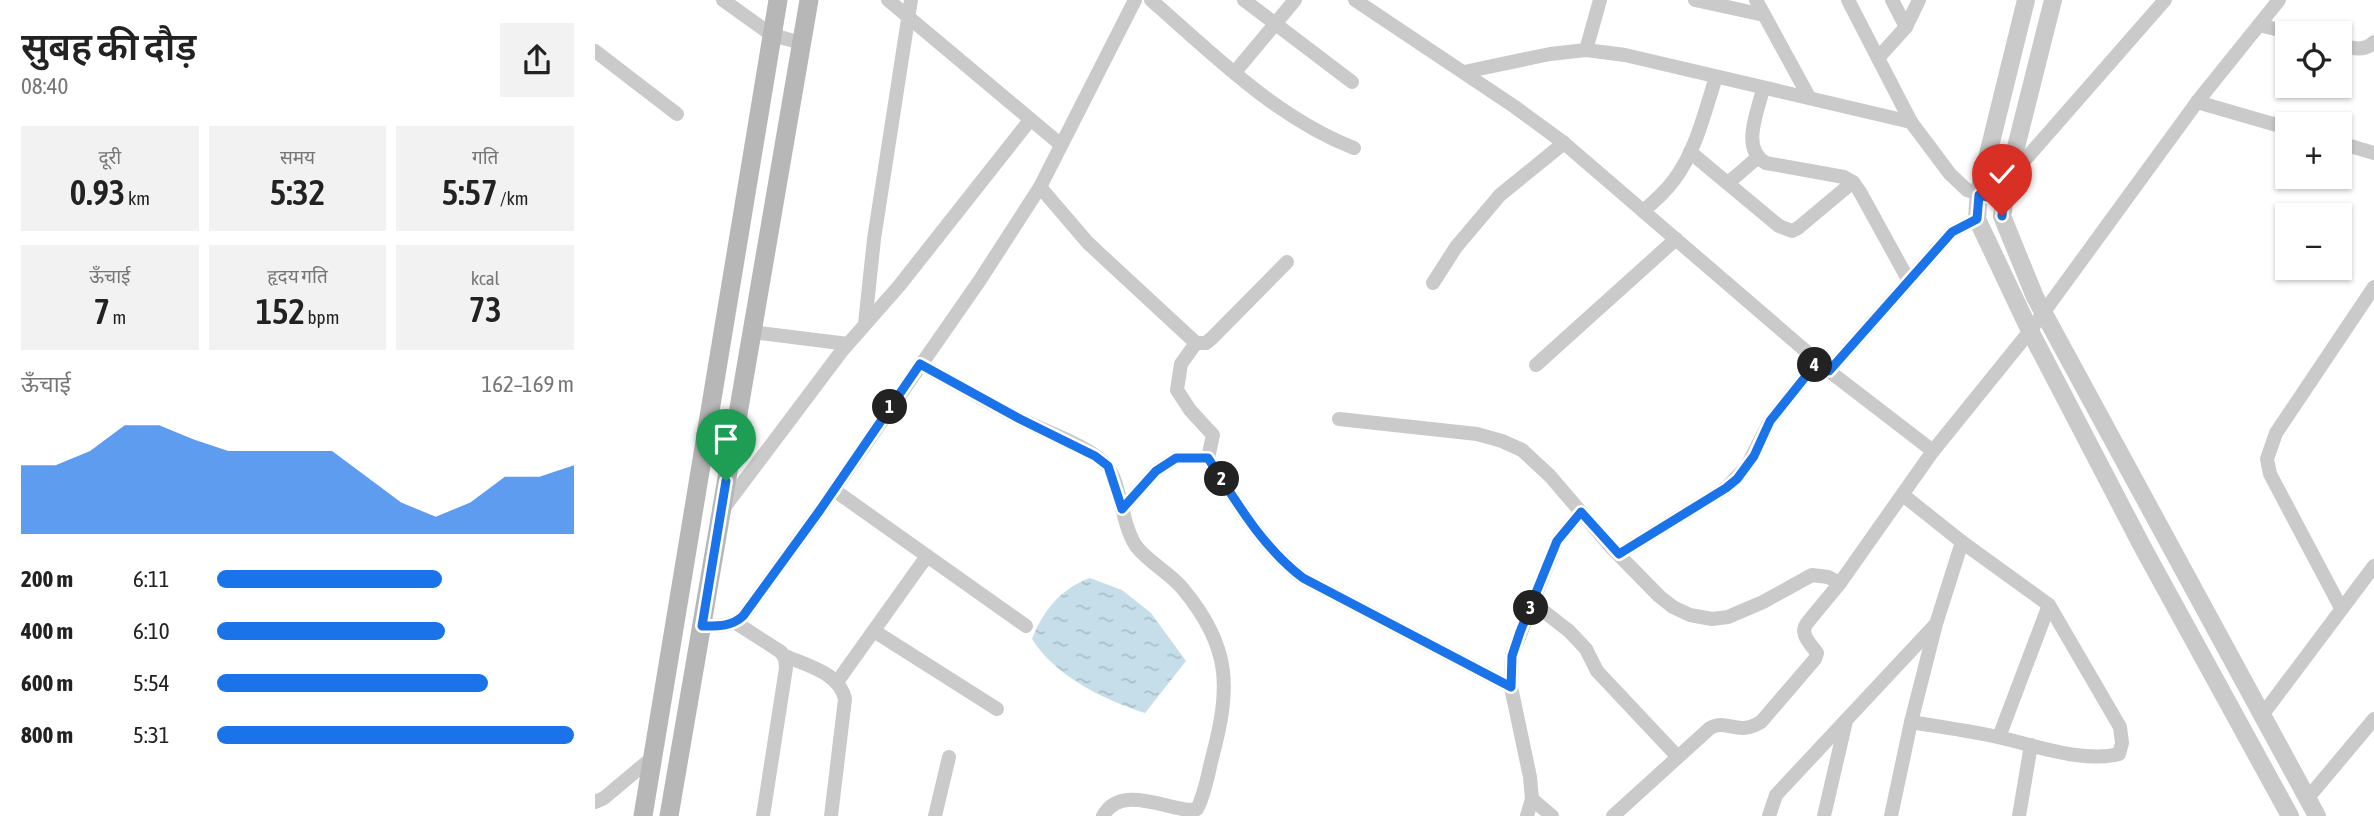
<!DOCTYPE html>
<html lang="hi">
<head>
<meta charset="utf-8">
<style>
	:root { --surface:#fff; --page:#f2f2f2; --text:#222; --muted:#767676; --accent:#1a73e8 }
	body { margin:0; font-family:"Asap Condensed","Noto Sans Devanagari",sans-serif; background:var(--page); color:var(--text); height:100vh; display:flex; flex-direction:column; font-size:26px; white-space:nowrap }
	* { box-sizing:border-box; margin:0 }
	p { font-size:23px; color:var(--muted) }
	.icon { flex:none; width:38px; height:38px; fill:none; stroke:currentColor; stroke-width:2; stroke-linecap:round; stroke-linejoin:round }
	.map { position:relative; flex:1; overflow:hidden }
	.sheet { display:flex; flex-direction:column; background:var(--surface); width:595px }
	.sheet>* { flex:none }
	.fabs { position:absolute; left:1680px; top:21px; display:grid; gap:14px }
	.fabs a { display:grid; place-items:center; width:77px; height:77px; border-radius:0px; background:var(--surface); box-shadow:0 2px 5px #0004; font-size:35px }
	.pin { position:absolute; display:grid; place-items:center; width:60px; height:60px; color:#fff; margin:-72px -30px; border-radius:50% 50% 50% 0; rotate:-45deg; box-shadow:0 0 7px #0007 }
	.pin .icon { rotate:45deg }
	.km { position:absolute; width:35px; height:35px; margin:-18px; border-radius:50%; background:#222; color:#fff; font-size:19px; line-height:35px; text-align:center }
	.round { display:grid; place-items:center; flex:none; width:74px; height:74px; border-radius:0px; background:var(--page) }
	.headline { display:flex; align-items:center; justify-content:space-between; height:119px; padding:0 21px }
	h1 { font-size:38px; font-weight:600; line-height:52px }
	.figures { display:grid; grid-template-columns:repeat(3,1fr); gap:10px; height:119px; padding:7px 21px }
	.figures div { display:grid; align-content:center; border-radius:0px; background:var(--page); text-align:center }
	.figures b { font-size:35px; font-weight:600 }
	.figures small { font-size:19px; font-weight:400 }
	.figures p { font-size:19px }
	.chart { height:196px; padding:14px 21px }
	.chart p { display:flex; justify-content:space-between }
	.chart svg { width:100%; height:126px; margin-top:7px; fill:var(--accent); opacity:.7 }
	ul { padding:0 21px; list-style:none; font-size:23px }
	li { display:grid; grid-template-columns:112px 84px 1fr; align-items:center; height:52px }
	li i { height:18px; border-radius:9px; background:var(--accent) }
	main { display:flex; flex:1; min-height:0 }
	.map>svg:first-child { display:block }
	.water { fill:url(#water-ripples) }
	.lines { fill:none; stroke-linecap:round; stroke-linejoin:round }
	.minor { stroke:#cacaca; stroke-width:14 }
	.tertiary { stroke:#cacaca; stroke-width:18 }
	.secondary { stroke:#b7b7b7; stroke-width:19 }
	.route-casing { stroke:#fff; stroke-width:14 }
	.route { stroke:#1a73e8; stroke-width:9 }
</style>
</head>
<body>
<main>
<section class="sheet">
<div class="headline"><div><h1>सुबह की दौड़</h1><p>08:40</p></div><a class="round"><svg class="icon" aria-label="share" viewBox="0 0 24 24"><path d="M12 15V3M7 8l5-5 5 5M5 13v7h14v-7"/></svg></a></div>
<div class="figures">
<div><p>दूरी</p><b>0.93<small> km</small></b></div>
<div><p>समय</p><b>5:32</b></div>
<div><p>गति</p><b>5:57<small> /km</small></b></div>
</div>
<div class="figures">
<div><p>ऊँचाई</p><b>7<small> m</small></b></div>
<div><p>हृदय गति</p><b>152<small> bpm</small></b></div>
<div><p>kcal</p><b>73</b></div>
</div>
<div class="chart"><p><span>ऊँचाई</span>162–169 m</p>
<svg viewBox="0 0 160 44" preserveAspectRatio="none"><path d="M0 44V20L10 20L20 15L30 6L40 6L50 11L60 15L70 15L80 15L90 15L100 24L110 33L120 38L130 33L140 24L150 24L160 20V44z"/></svg>
</div>
<ul>
<li><b>200 m</b>6:11<i style="width:63%"></i></li>
<li><b>400 m</b>6:10<i style="width:64%"></i></li>
<li><b>600 m</b>5:54<i style="width:76%"></i></li>
<li><b>800 m</b>5:31<i style="width:100%"></i></li>
</ul>
</section>
<div class="map">
<svg width="1779" height="816" viewBox="0 0 1779 816">
	<defs>
		<pattern id="water-ripples" width="26" height="14" patternUnits="userSpaceOnUse" patternTransform="scale(1.75)"><rect width="26" height="14" fill="#c6deea"/><path d="M2 4q2-2 4 0t4 0M15 11q2-2 4 0t4 0" fill="none" stroke="#aabfc9"/></pattern>
	</defs>
	<rect width="100%" height="100%" fill="#fff"/>
	<path class="water" d="M495,578l32,12 29,23 35,48 -41,52c-41,-13 -90,-37 -113,-74 10,-27 29,-51 58,-61z"/>
	<g class="lines">
		<g class="minor">
			<path d="M128,0l49,35 30,8"/>
			<path d="M293,0l172,144"/>
			<path d="M556,0c63,55 124,117 203,148"/>
			<path d="M649,0l108,82"/>
			<path d="M760,0l160,107 49,36 265,228 104,80"/>
			<path d="M1100,0l69,15"/>
			<path d="M1161,0l53,97"/>
			<path d="M1253,0l63,122 39,52 17,16 36,11"/>
			<path d="M1297,0l14,27"/>
			<path d="M1664,25l33,8"/>
			<path d="M1745,45c11,3 25,7 34,-3"/>
			<path d="M991,50l14,-50"/>
			<path d="M0,51l82,63"/>
			<path d="M1283,58l28,-31 13,-27"/>
			<path d="M640,72l60,-72"/>
			<path d="M869,72l86,-18 36,-4 39,5 286,67"/>
			<path d="M1168,89c-5,22 -23,60 3,74l78,14 9,5 7,10 49,89"/>
			<path d="M1602,102l90,26"/>
			<path d="M1745,143l34,10"/>
			<path d="M1095,152l89,74 13,5 6,-3 55,-46"/>
			<path d="M1414,178l156,-178"/>
			<path d="M1133,183l29,-25"/>
			<path d="M445,187l48,56 108,100h10l6,-5 75,-76"/>
			<path d="M1048,211c11,-9 22,-19 31,-31 22,-29 31,-69 42,-103"/>
			<path d="M838,283l23,-36 44,-52 64,-52"/>
			<path d="M270,324l9,-85 37,-239"/>
			<path d="M157,332l96,12"/>
			<path d="M601,343l-15,21 -4,26 13,20 23,25 -5,23c28,43 53,88 95,120l208,109"/>
			<path d="M325,364c33,18 65,37 98,54 23,12 73,28 89,48 14,16 14,58 29,80 12,16 34,27 47,43 48,58 48,98 29,169 -4,16 -7,36 -15,51 -19,7 -75,-29 -94,7"/>
			<path d="M941,365l140,-126"/>
			<path d="M1234,371l123,-139 25,-13"/>
			<path d="M744,419l138,15 25,7 20,9 28,26 60,70 49,50 14,11 17,8 22,4 16,-2 35,-15 49,-27 16,2 12,6"/>
			<path d="M239,490l192,136"/>
			<path d="M1308,495l59,47 87,63 71,122 2,16 -3,11c-35,9 -83,-8 -117,-16 -30,-7 -61,-11 -91,-16"/>
			<path d="M128,509l118,-157 58,-66 131,-166"/>
			<path d="M527,509l34,-38 20,-13h32"/>
			<path d="M1024,554l107,-66 21,-22 23,-45 48,-60"/>
			<path d="M938,603l36,28 17,18 11,22 80,85"/>
			<path d="M1746,608l-71,-134 -3,-15 9,-26 98,-146"/>
			<path d="M141,623l45,29 4,6 1,10 -23,148"/>
			<path d="M107,626c15,0 29,1 41,-10l77,-106 160,-230 60,-93 95,-187"/>
			<path d="M279,631l123,78"/>
			<path d="M188,655c22,10 56,17 62,44l-14,117"/>
			<path d="M242,682l90,-126"/>
			<path d="M1668,714l111,-148"/>
			<path d="M1404,737l50,-132"/>
			<path d="M937,799l20,17"/>
			<path d="M1712,799l67,-80"/>
			<path d="M0,802l9,-4 49,-41"/>
			<path d="M340,816l14,-59"/>
			<path d="M932,816l5,-17 -2,-22 -19,-90 1,-32 45,-114 24,-29"/>
			<path d="M1018,816l97,-88c18,-10 26,9 51,-6l54,-63 2,-6c-7,-10 -18,-19 -10,-30l33,-40 93,-132 97,-120 167,-229 82,-102"/>
			<path d="M1174,816l7,-21 159,-170"/>
			<path d="M1229,816l22,-95"/>
			<path d="M1296,816l20,-94 25,-98 26,-82"/>
			<path d="M1424,816l12,-71"/>
		</g>
		<g class="tertiary">
			<path d="M1431,0l-47,191 -2,28 53,112 112,215 148,270"/>
			<path d="M1458,0l-45,179 -6,37 33,81 282,519"/>
		</g>
		<g class="secondary">
			<path d="M48,816l135,-816"/>
			<path d="M74,816l140,-816"/>
		</g>
	</g>
	<g class="lines">
		<defs>
			<path id="route" d="M131,481l-24,145c15,0 29,1 41,-10l77,-106 100,-146 100,55 75,37 13,10 14,43 34,-38 20,-13h32c28,43 53,88 95,120l208,109 1,-31 8,-24 37,-91 24,-29 38,42 107,-66 11,-9 17,-23 16,-35 48,-60 11,10 123,-139 25,-13 2,-24 24,6 -1,15"/>
		</defs>
		<use href="#route" class="route-casing"/>
		<use href="#route" class="route"/>
	</g>
</svg>
<div class="fabs">
<a><svg class="icon" aria-label="locate" viewBox="0 0 24 24"><circle cx="12" cy="12" r="6"/><path d="M12 2v4M12 18v4M2 12h4M18 12h4"/></svg></a>
<a>+</a>
<a>−</a>
</div>
<div class="pin" style="left:131px;top:481px;background:#1e9e55"><svg class="icon" aria-label="arrive" viewBox="0 0 24 24"><path d="M6 21V4h12l-3 4 3 4H6"/></svg></div>
<div class="pin" style="left:1407px;top:216px;background:#d93025"><svg class="icon" aria-label="check" viewBox="0 0 24 24"><path d="M5 12l5 5 9-10"/></svg></div>
<b class="km" style="left:295px;top:407px">1</b>
<b class="km" style="left:627px;top:479px">2</b>
<b class="km" style="left:936px;top:608px">3</b>
<b class="km" style="left:1220px;top:365px">4</b>
</div>
</main>
</body>
</html>
